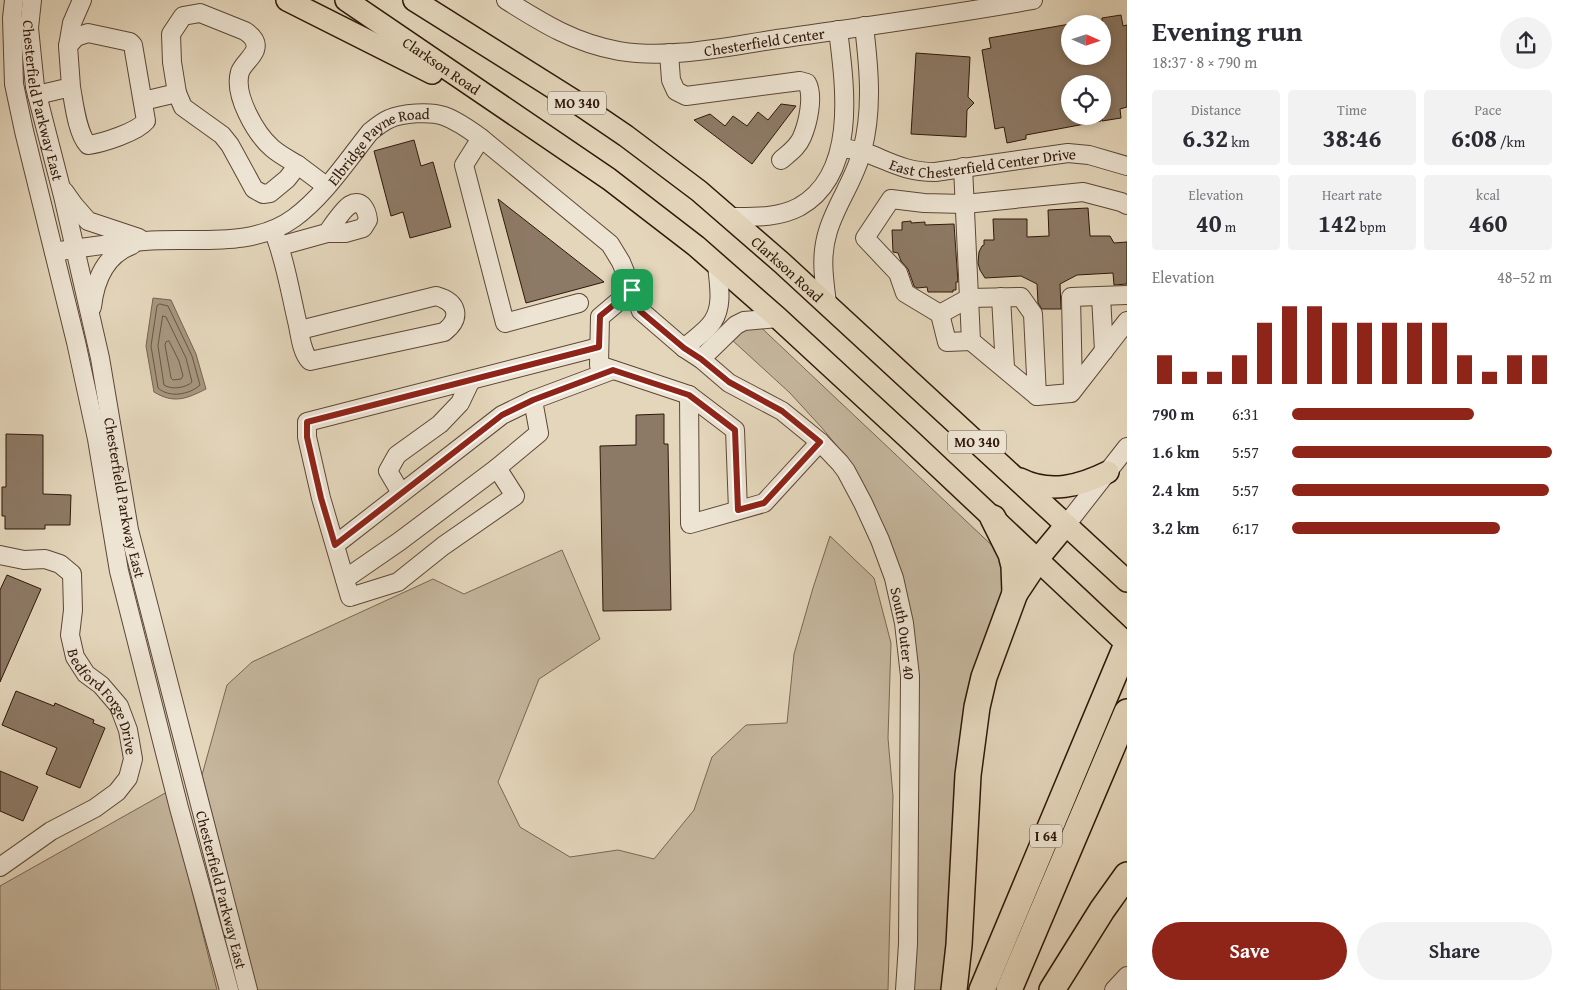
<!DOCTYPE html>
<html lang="en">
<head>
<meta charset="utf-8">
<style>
	:root { --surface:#fff; --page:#f2f2f3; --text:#2b2b33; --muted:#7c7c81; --accent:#8f2418 }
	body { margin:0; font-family:"Gentium Book Plus",serif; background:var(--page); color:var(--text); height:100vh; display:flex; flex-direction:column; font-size:19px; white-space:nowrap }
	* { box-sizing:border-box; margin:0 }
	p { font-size:16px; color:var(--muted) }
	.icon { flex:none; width:28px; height:28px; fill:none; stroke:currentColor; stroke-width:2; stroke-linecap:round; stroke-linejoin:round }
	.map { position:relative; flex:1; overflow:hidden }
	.sheet { display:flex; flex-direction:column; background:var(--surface); width:450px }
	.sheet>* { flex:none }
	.needle { width:32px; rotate:93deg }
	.fabs { position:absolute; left:1061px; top:15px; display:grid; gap:10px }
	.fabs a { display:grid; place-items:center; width:50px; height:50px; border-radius:50%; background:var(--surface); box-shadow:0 2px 8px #0003; font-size:25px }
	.pin { position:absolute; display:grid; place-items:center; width:42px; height:42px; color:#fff; margin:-21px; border-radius:10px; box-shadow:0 2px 8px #0006 }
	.round { display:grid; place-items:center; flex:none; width:52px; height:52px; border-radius:26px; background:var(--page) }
	.summary { display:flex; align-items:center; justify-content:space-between; height:85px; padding:0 25px }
	h1 { font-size:28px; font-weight:700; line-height:38px }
	.stats { display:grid; grid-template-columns:repeat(3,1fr); gap:8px; height:85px; padding:5px 25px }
	.stats div { display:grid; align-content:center; border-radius:5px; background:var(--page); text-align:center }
	.stats b { font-size:25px; font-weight:700 }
	.stats small { font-size:14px; font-weight:400 }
	.stats p { font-size:14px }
	.chart { height:140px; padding:10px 25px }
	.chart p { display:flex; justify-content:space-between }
	.chart svg { width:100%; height:90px; margin-top:5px; stroke:var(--accent); stroke-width:6 }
	.cta { display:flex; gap:10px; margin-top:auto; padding:10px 25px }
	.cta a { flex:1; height:58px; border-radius:30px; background:var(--accent); color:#fff; font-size:20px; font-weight:700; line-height:58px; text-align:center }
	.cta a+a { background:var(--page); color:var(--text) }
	ul { padding:0 25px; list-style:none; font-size:16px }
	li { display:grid; grid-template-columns:80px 60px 1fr; align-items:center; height:38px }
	li i { height:12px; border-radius:6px; background:var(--accent) }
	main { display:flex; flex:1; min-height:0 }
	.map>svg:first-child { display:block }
	.green { fill:#c5b69d; stroke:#7a6653 }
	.water { fill:#a6957e; stroke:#76634f }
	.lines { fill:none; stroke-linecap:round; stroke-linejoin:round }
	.shore { stroke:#6a5644; stroke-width:1 }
	.building { fill:#8d7a66; stroke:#2e1709 }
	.minor-casing { stroke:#5c4736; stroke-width:20 }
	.major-casing { stroke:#2e1709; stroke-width:24 }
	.highway-casing { stroke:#2e1709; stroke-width:28 }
	.minor { stroke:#ede4d3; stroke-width:18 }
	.major { stroke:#e4d6bb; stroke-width:21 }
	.highway { stroke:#e4d6bb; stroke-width:25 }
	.route-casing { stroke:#fff; stroke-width:10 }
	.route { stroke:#8f2418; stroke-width:6 }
	.labels { text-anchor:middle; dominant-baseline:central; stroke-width:5; stroke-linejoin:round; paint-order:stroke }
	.shield { fill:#ede4d3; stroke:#675446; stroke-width:1 }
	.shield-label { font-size:14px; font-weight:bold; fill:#2e1709 }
	.street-label { font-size:15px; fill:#2e1709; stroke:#ede4d3 }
</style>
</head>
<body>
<main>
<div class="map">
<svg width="1127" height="990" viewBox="0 0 1127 990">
	<rect width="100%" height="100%" fill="#e4d6bb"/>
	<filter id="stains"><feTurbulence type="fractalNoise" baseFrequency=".004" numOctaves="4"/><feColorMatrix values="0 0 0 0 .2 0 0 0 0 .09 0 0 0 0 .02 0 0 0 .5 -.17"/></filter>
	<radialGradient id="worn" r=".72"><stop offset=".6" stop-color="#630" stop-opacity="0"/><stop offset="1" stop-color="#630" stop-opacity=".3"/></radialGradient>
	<g class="green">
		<path d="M752,319l248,234 5,30 -48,178 -4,51v114l-8,64h-32l4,-308 -49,-187 -20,-36 -26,-31 -32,-35 -58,-53z"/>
		<path d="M830,536l44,42 17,65 -3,95 5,58 -5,194h-631l-55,-215 25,-90 25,-23 181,-83 31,15 98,-44 38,89 -61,40 -41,103 22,45 50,30 48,-7 36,9 40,-49 18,-53 34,-32 41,-2 7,-69 19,-66z"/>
		<path d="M167,792l50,198h-217v-104z"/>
	</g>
	<path class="water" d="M153,298l18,2 25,54 10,35c-20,10 -32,15 -52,3l-8,-46z"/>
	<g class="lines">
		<g class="shore">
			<path d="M160,304l8,2 24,50 8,29c-11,10 -31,13 -42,3l-7,-42 6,-40z"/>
			<path d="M163,316l3,1 20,41 6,24c-6,6 -21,8 -28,3l-6,-39z"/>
			<path d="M169,341l10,20 4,15 -2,3 -8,1 -2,-2 -6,-33 1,-3z"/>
		</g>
	</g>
	<g class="building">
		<path d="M1121,15l2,11 4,-1v82l-7,2 1,9 -19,3v-37h-32v32h31v5l-75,14v4l-19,4 -3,-16 -9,2 -13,-79 9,-2 -2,-10 81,-14v32h32v-38z"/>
		<path d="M916,53l54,4 -2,40 6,6 -7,7 -1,27 -55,-3z"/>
		<path d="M781,104l15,2 -44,58 -58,-44 16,-6 15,12 8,-10 14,10 11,-14 10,8z"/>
		<path d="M414,140l7,26 12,-4 18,65 -41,11 -7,-26 -12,4 -17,-65z"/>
		<path d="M498,199l106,83 -78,21z"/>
		<path d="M1088,208l2,28h20l4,7 13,-1v42l-13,1 -1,-12 -36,2 -17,9 1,25h-19l-4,-6 -1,-19 -16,-8 -36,2 -5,-8 -2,-7 1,-11 3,-6 2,-1v-5h10l-1,-21h34v18l22,-1 -1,-26z"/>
		<path d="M911,221v2l14,-1v3l29,-1 4,58h-2v8h-3v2h-25l-1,-5 -10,1 -3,-2 -6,-17 -7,-8 -3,-8 -5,-1 -1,-22h10v-8z"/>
		<path d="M664,414v30h4l3,166 -68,1 -3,-165 36,-1v-30z"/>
		<path d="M6,434l37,1v59l28,1 -1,30h-25v4h-40v-13h-3v-29h4z"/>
		<path d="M7,575l34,14 -41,93v-92z"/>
		<path d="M16,691l38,15 1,-3 39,17 -1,3 12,5 -25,60 -34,-14 11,-26 -55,-23z"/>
		<path d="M0,771l38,16 -15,34 -23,-10z"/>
	</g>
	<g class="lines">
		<defs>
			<g id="minor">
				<path d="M14,0l-2,18 2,66 10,47 52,211 21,97 22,132 60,237 50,182"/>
				<path id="s1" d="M32,0l-3,28 6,59 28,109 37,162 29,172 119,460"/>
				<path id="s2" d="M506,0c38,24 69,43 113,51 55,9 113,-6 166,-13 83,-12 165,-23 248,-38"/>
				<path d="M68,46l4,-23 10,-23"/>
				<path d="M669,53l2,27 5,11 10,5 114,-15 7,2c7,13 1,40 -5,54 -4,10 -13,16 -21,23"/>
				<path d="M177,93l-5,-31 -1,-28 12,-18 17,-3 45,18c6,4 13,10 10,19 -3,8 -12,14 -15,22 -7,23 16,62 32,76 8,7 18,12 26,17"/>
				<path d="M37,95l34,-8 -3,-41 8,-9 12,-4 42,9 3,3 13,76c-9,11 -43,22 -58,24 -11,-12 -14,-42 -17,-58"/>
				<path d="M143,101l34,-8 6,14 39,28 8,10 24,44 9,5 7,-1 17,-14 11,-14 28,21"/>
				<path d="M481,138l-17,27 41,158 74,-20"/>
				<path id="s3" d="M841,148c7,1 16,2 23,4 27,10 41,20 71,20l133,-19 21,2 38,11"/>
				<path d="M963,167l8,174 66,55 34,-3 56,-72"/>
				<path d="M64,191l10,14 14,16 51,17"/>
				<path d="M731,217c23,0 47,1 68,-10 59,-33 46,-121 39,-177"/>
				<path d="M273,230c12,29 17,61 24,91 3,12 4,31 13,40l134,-29c18,-14 14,-30 -8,-36l-136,34"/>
				<path d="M280,246l47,-13h18l18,-5 5,-8c-1,-9 -6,-22 -18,-15 -6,3 -18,21 -23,28"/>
				<path id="s4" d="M54,252c31,-5 61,-9 91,-11 49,-4 107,8 149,-23 29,-21 53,-57 76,-86 6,-5 12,-10 19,-13 13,-6 41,-8 55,-3 14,5 26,14 37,22l129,106 11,18 20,49 43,37 17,11 28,24 53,28 38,31 20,21 6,8 17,32 17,37 14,38 10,45 6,53 -2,268 -3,46"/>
				<path d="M632,290l-32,27 -1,48 90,30 1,129 74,-21 56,-61"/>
				<path d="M1101,296l3,55"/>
				<path d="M1001,297l4,71"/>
				<path d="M827,303c-3,-24 -7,-47 1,-72 8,-27 27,-52 34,-80 11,-41 7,-83 2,-125"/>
				<path d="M92,307c3,-27 13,-52 40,-62"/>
				<path d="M940,314l7,28 24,-1"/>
				<path d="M599,347l-292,75v15l14,61 29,99 48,-15 45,-36 72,-50 -18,-28 42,-35 -6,-33 80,-30"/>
				<path d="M684,348c9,-8 23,-17 29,-27 11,-17 5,-39 4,-58"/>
				<path d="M701,359l35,-34 8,-4 34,-3"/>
				<path d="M1073,390l-2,-93 56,-2"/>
				<path d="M689,395l46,35 3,80"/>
				<path d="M1037,396l-4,-82 -12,-17 -52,1 -29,16 -35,-21 -7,-20 -33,-35 26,-39 33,4 41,1 118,-12 38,10 6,3"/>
				<path d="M401,493l-13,-22 9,-16 43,-31 20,-21 11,-23"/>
				<path d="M1066,525l61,-78"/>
				<path d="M335,545l167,-130 31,-15"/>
				<path id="s5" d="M0,555l24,5 21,-1 15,5 12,10 1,36 -3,25 5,22 11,17 15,11 18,21 9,24 5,29 -5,19 -11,14 -22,16 -44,23 -51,36"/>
				<path d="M345,579l55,-38 97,-73"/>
				<path d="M1114,990l13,-14"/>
			</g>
			<g id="major">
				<path d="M287,0l145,73"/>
				<path id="s6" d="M346,0l263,179 87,67 82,72 130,120 219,206"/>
				<path id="s7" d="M414,0l162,102 50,34 73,55 83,72 345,318"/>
				<path d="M1020,479c30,15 60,7 88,-7"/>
				<path d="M1037,560l29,-35"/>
			</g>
			<g id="highway">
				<path d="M993,518l18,36 3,12 1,27"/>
				<path d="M954,990l5,-45 9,-170 9,-68 7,-30 31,-84 22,-33"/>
				<path d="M982,990l145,-346"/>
				<path d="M1009,990l118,-278"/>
				<path d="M1052,990l50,-80 25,-35"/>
			</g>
		</defs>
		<use href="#minor" class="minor-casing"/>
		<use href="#major" class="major-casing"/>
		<use href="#highway" class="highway-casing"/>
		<use href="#minor" class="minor"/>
		<use href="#major" class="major"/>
		<use href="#highway" class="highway"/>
	</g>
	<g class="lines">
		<defs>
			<path id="route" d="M632,290l8,21 44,37 17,11 28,23 53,29 38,31 -56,61 -26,7 -3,-80 -46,-35 -76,-25 -80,30 -31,15 -167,130 -14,-47 -14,-61v-15l292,-75 1,-31z"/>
		</defs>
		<use href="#route" class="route-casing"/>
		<use href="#route" class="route"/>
	</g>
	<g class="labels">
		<g class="shield">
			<rect x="548" y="91.5" width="58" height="23" rx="4"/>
			<rect x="948" y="430.5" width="58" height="23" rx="4"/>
			<rect x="1030" y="824.5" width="32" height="23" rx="4"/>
		</g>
		<g class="shield-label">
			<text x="577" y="103">MO 340</text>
			<text x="977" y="442">MO 340</text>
			<text x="1046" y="836">I 64</text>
		</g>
		<g class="street-label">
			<text stroke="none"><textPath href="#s2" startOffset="271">Chesterfield Center</textPath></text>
			<text stroke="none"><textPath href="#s6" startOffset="116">Clarkson Road</textPath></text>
			<text stroke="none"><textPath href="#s1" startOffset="102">Chesterfield Parkway East</textPath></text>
			<text stroke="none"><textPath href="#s4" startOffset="360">Elbridge Payne Road</textPath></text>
			<text stroke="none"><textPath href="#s3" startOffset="146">East Chesterfield Center Drive</textPath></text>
			<text stroke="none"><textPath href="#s7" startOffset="461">Clarkson Road</textPath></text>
			<text stroke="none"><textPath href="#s1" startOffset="508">Chesterfield Parkway East</textPath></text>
			<text stroke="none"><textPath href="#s4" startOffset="1159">South Outer 40</textPath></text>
			<text stroke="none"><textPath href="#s5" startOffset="215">Bedford Forge Drive</textPath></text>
			<text stroke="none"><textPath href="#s1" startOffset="912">Chesterfield Parkway East</textPath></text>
		</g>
	</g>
	<rect width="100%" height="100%" filter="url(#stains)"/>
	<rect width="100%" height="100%" fill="url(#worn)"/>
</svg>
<div class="fabs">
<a><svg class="needle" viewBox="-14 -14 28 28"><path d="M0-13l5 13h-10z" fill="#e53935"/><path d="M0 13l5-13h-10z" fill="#7c7c81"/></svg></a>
<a><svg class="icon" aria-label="locate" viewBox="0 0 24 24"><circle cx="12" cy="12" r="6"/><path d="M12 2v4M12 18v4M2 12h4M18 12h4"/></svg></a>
</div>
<div class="pin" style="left:632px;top:290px;background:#1e9e55"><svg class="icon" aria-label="arrive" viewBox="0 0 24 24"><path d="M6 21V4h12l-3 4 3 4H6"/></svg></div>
</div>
<section class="sheet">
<div class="summary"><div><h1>Evening run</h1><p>18:37 · 8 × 790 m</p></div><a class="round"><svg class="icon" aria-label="share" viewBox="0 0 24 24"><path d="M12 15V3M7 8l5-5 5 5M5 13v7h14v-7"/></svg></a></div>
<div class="stats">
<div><p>Distance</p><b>6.32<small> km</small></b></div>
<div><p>Time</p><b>38:46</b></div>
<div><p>Pace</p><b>6:08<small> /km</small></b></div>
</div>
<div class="stats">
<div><p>Elevation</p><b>40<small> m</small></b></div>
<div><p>Heart rate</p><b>142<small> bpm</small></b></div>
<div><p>kcal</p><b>460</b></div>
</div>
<div class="chart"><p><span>Elevation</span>48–52 m</p>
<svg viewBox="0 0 160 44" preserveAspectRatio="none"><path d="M5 44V30M15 44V38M25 44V38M35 44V30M45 44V14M55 44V6M65 44V6M75 44V14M85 44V14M95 44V14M105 44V14M115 44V14M125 44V30M135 44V38M145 44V30M155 44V30"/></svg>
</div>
<ul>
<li><b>790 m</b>6:31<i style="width:70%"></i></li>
<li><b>1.6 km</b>5:57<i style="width:100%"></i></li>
<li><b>2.4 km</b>5:57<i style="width:99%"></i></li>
<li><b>3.2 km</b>6:17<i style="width:80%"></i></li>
</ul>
<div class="cta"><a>Save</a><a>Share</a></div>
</section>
</main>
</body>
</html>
